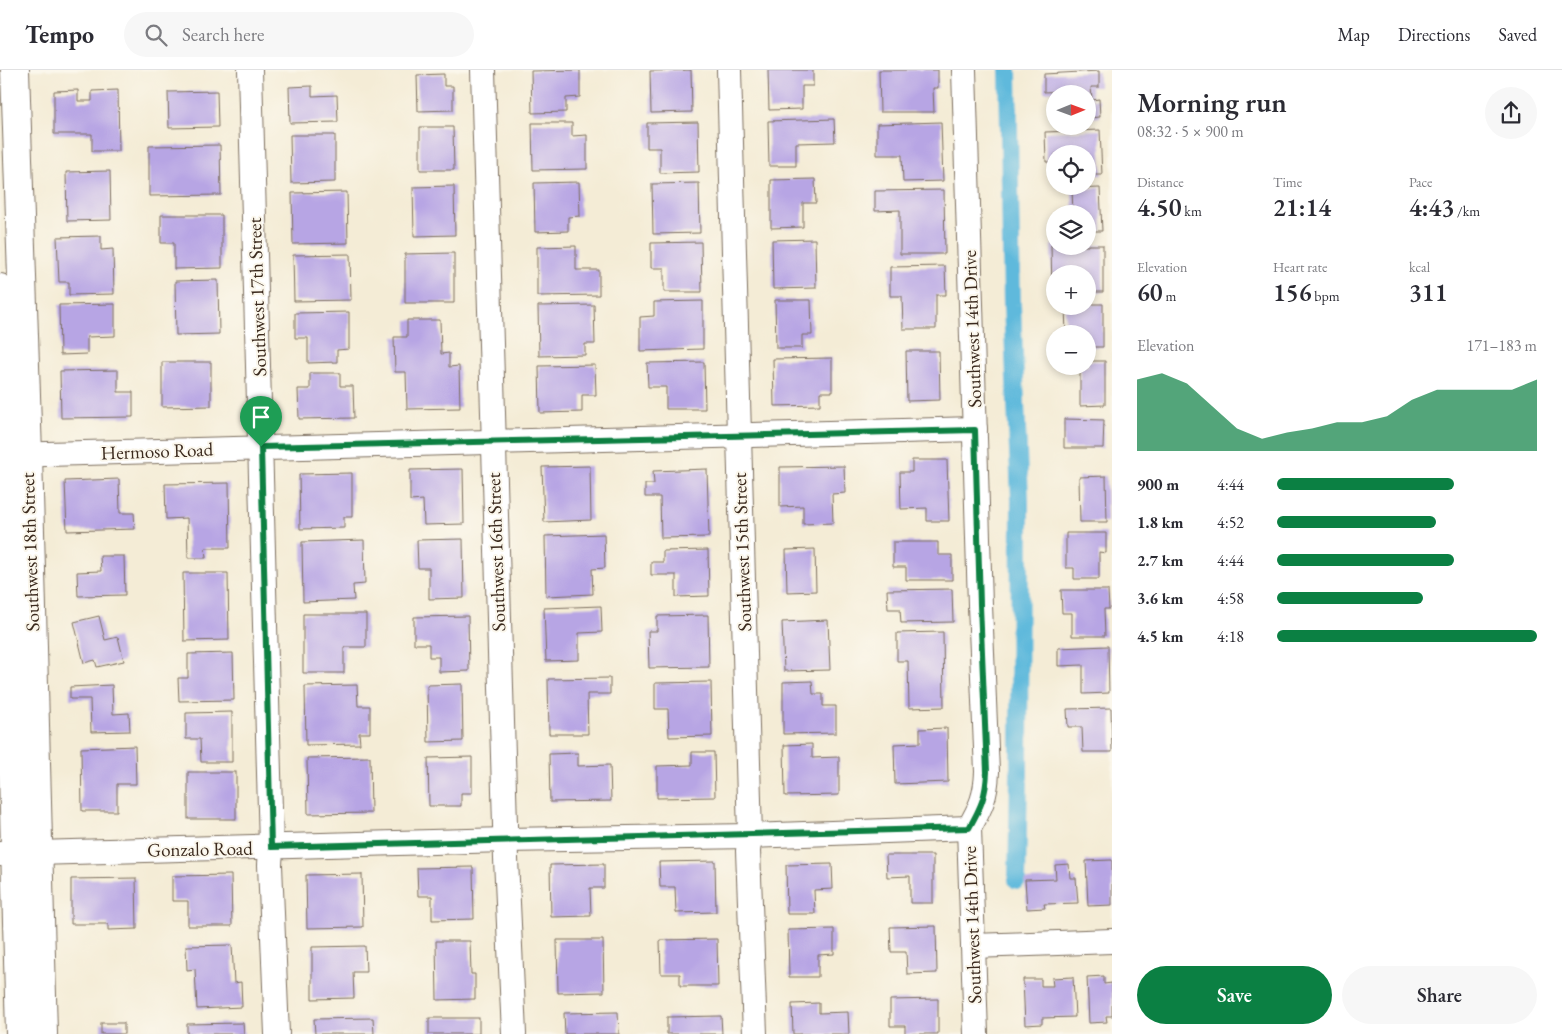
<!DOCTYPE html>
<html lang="en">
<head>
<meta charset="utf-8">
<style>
	:root { --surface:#fff; --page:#f7f7f7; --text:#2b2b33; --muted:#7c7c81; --line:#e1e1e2; --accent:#0b8043 }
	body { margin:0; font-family:"EB Garamond",serif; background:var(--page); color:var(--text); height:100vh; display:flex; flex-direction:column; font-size:19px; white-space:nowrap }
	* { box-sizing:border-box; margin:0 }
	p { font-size:16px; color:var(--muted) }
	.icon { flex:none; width:28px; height:28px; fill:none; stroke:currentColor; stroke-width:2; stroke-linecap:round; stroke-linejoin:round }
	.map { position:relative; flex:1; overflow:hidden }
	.sheet { display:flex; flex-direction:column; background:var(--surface); width:450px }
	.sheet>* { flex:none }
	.needle { width:32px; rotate:89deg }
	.buttons { position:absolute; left:1046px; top:15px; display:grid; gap:10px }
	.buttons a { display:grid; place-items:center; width:50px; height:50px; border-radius:50%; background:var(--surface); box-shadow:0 2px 8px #0003; font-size:25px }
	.pin { position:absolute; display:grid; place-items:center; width:42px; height:42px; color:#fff; margin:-51px -21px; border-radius:50% 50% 50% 0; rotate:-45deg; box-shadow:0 0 5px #0007 }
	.pin .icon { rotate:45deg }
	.round { display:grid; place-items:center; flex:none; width:52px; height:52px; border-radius:26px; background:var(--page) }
	.head { display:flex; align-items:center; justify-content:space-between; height:85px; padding:0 25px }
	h1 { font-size:28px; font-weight:600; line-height:38px }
	.metrics { display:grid; grid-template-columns:repeat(3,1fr); gap:8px; height:85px; padding:5px 25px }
	.metrics div { display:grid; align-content:center }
	.metrics b { font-size:25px; font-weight:600 }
	.metrics small { font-size:14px; font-weight:400 }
	.metrics p { font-size:14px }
	.chart { height:140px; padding:10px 25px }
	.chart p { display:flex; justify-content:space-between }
	.chart svg { width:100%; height:90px; margin-top:5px; fill:var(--accent); opacity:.7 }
	.cta { display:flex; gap:10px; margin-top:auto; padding:10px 25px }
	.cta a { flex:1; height:58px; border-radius:30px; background:var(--accent); color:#fff; font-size:20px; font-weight:600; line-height:58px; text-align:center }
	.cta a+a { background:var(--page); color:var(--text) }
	ul { padding:0 25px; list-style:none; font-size:16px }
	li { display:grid; grid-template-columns:80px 60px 1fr; align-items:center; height:38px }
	li i { height:12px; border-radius:6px; background:var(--accent) }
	header { display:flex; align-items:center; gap:30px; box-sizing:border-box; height:70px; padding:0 25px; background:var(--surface); border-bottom:1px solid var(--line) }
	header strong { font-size:24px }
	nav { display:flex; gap:28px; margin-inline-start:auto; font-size:18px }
	.search { width:350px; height:45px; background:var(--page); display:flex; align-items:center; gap:12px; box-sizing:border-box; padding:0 18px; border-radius:28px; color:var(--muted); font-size:19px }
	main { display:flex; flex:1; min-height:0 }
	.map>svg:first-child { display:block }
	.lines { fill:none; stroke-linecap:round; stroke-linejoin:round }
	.canal { stroke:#5eb9dc; stroke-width:18 }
	.building { fill:#b7a5e4 }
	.minor-casing { stroke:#7c6e5e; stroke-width:26 }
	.major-casing { stroke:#7c6e5e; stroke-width:30 }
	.minor { stroke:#fff; stroke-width:24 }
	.major { stroke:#fff; stroke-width:28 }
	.route-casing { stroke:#fff; stroke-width:10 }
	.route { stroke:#0b8043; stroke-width:6 }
	.labels { text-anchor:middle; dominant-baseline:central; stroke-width:4; stroke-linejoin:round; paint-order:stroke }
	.street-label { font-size:19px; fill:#3b2a1e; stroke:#fbf7ec }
</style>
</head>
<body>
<header>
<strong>Tempo</strong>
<div class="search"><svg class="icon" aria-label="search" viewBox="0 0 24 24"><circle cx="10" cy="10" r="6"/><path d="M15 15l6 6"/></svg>Search here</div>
<nav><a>Map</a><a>Directions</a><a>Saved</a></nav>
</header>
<main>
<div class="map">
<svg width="1112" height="964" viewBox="0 0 1112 964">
	<rect width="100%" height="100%" fill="#fbf7ec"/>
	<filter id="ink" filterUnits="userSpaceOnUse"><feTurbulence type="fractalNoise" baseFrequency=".02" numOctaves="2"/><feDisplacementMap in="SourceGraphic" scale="10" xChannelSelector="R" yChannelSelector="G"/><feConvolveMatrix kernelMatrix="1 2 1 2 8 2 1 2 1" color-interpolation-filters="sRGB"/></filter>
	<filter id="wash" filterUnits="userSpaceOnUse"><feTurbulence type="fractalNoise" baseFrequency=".0096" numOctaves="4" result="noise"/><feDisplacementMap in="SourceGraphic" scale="20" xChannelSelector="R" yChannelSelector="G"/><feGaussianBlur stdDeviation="1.12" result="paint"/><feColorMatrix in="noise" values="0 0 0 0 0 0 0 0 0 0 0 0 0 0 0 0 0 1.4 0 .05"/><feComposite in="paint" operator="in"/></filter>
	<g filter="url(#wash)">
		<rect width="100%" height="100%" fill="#f4ecd6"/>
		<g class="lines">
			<path class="canal" d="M1008,0l4,235 8,195 -1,276 -2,104"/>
		</g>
		<g id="blocks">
			<g class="building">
				<path d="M580,0v27l-14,1v14l-34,1 -1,-42z"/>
				<path d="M691,0l1,42 -41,1 -1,-42z"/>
				<path d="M768,0h45v16h-11v23l-33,1z"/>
				<path d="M879,0h59v18h-5l1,24h-54z"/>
				<path d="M1099,1v16h-8l1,13 7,-1 1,18 -12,1v-24h-24v-3l-20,1v-18z"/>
				<path d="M444,4v12h9v24l-35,1 -1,-36z"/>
				<path d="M312,16v10l25,-1 1,27 -48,1 -1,-36z"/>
				<path d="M78,20v11h14v-10l26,-1 1,61h-27v-17h-38v-43z"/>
				<path d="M217,21l1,36 -49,1 -1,-36z"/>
				<path d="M834,49l1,23 -39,1v23h-27l-1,-45z"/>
				<path d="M698,52l1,50 -39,1v-25h-13v-25z"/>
				<path d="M941,52l2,59 -40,1 -1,-27h-25v-31z"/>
				<path d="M532,53h40v13l15,-1v34l-54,1z"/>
				<path d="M420,57h33l1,43h-34z"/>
				<path d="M1100,60l2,45h-14v-21h-33v8h-9l-1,-30z"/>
				<path d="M290,65h45v47l-44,1z"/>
				<path d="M220,75l1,50 -72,1v-50z"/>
				<path d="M110,101l1,49 -44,1 -1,-49z"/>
				<path d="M815,109l1,24h-13v24l-32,1v-48z"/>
				<path d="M579,112l1,34 -12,1v14l-33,1 -1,-49z"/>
				<path d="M699,113l1,50 -47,1 -1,-50z"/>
				<path d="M454,116l1,49 -41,1 -1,-49z"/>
				<path d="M1100,118l2,43h-14v-17h-15l-1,-25z"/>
				<path d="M944,120l1,64h-45v-44l-25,1v-20z"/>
				<path d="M347,122l1,51 -55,1 -1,-51z"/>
				<path d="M161,145h61v53l-48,1v-26h-13z"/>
				<path d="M101,166v14l12,-1 1,45 -45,1v-13h-10l-2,-45z"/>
				<path d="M815,169l1,49 -43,1 -1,-49z"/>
				<path d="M701,172l1,50h-38v-24h-13v-25z"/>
				<path d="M1051,175l37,1v-1h15v47h-15v-18h-33v18h-3z"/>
				<path d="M576,176v24h23v25l-62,1v-49z"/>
				<path d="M454,183v50h-49v-49z"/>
				<path d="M350,184l1,46 -57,1 -1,-46z"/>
				<path d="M945,196l1,29h-10v34h-33l-1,-33h-12v-29z"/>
				<path d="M218,210l1,54 -43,1 -1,-54z"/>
				<path d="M775,230h36l1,35h-10v13h-26z"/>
				<path d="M703,231v48l-63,2v-34l14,-1v-14z"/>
				<path d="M115,234v32l-28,1v17l-27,1 -1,-50z"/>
				<path d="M1088,234h15v43h-15v-13h-22l-1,-28h23z"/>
				<path d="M594,235l1,39h-10v11l-46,1 -1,-50z"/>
				<path d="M349,242v37l-12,1v12l-29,1v-25h-13v-25z"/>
				<path d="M407,250h33l1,34 8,-1v14l10,-1 1,42 -53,1 -1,-37h-11l-1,-35h13z"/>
				<path d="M906,281h33l1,49 -33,1z"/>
				<path d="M832,288v34h-12v13l-46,1 -1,-47z"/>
				<path d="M1088,291h17v44l-25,1v-40h8z"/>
				<path d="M162,292h49v44l-49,1z"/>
				<path d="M704,292l1,47h-39v-22h-18l-1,-24z"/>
				<path d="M595,295l1,30h-14v17l-42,1 -1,-47z"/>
				<path d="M118,300v22h15v25l-72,1 -1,-47z"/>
				<path d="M310,303h30v13h13l1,32 -55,1 -1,-30h12z"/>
				<path d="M1064,349l40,1 -1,28h-39z"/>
				<path d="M912,390h35l2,61h-22v-13l-26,1 -1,-37h12z"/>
				<path d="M590,396l1,54 -47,2 -2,-55z"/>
				<path d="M844,396l1,27 -13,1 1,29 -30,1v-18l-23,1v-40z"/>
				<path d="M463,399l1,55 -40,1 -1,-25 -13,1v-31z"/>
				<path d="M707,399l2,68 -48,1 -1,-41h-15v-13h9l-1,-13z"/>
				<path d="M352,403v44h-8v11l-44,1 -1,-55z"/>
				<path d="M1106,406l1,46h-27l-1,-45z"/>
				<path d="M119,409l1,34h14l1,16 -68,2 -2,-50z"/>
				<path d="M229,413l1,65h-25l1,10h-18l-1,-40 -21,1 -1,-35z"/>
				<path d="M1066,463h40v20l-7,-1v27h-25v-11h-8z"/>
				<path d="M604,464l1,34 -13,1 1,25 -47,2 -1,-60z"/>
				<path d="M463,469l1,59 -35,1v-31h-11l-1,-28z"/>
				<path d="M364,470l1,44 -12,1 1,15 -51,2 -1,-60z"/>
				<path d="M893,472h45v13h14v25h-46v-13h-13z"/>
				<path d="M815,479l1,42 -29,1 -1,-42z"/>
				<path d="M708,480l1,46 -33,1v-22h-25v-13h12v-11z"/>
				<path d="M100,486h24l1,39 -47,1 -1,-24 24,-1z"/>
				<path d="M183,503h45l1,67 -45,1z"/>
				<path d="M952,519l1,33 -52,1 -1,-14h-12l-1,-19z"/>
				<path d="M1061,520h47l1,19h-5l1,27h-33v-23h-10z"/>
				<path d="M601,536l1,26 -23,1v27l-33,1 -2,-53z"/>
				<path d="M303,544h63v33h-22v26h-41z"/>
				<path d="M708,545l1,52 -60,1 -1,-37h9v-15z"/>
				<path d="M99,546l6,24 13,-3 6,24 -27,6 -2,-7 -11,3 -10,-41z"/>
				<path d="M468,546l1,55 -30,1v-15h-10v-13h-15v-27z"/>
				<path d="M828,550l2,50 -46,1 -2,-49z"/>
				<path d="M943,562l1,75 -35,1 -1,-47h-11v-28z"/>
				<path d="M1108,576l1,47 -26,1v-29l-25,1v-18z"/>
				<path d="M233,583l1,47 -55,1 -1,-23h10v-24z"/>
				<path d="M610,608v16h-23l1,40h-39l-1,-55z"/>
				<path d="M812,611l1,13h10v12h13v27l-53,1v-52z"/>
				<path d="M711,612l1,54 -43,1 -1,-28h-13v-26z"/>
				<path d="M462,614l1,57 -35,1 -1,-57z"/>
				<path d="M112,615l1,29 16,-1 1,18 -39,1 -1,-33h-20v-12z"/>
				<path d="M357,615l1,21h12v27h-11l1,11 -54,1 -1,-59z"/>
				<path d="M1111,638l1,44h-29l-1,-25h-14l-1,-18z"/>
				<path d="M232,642v50h-31l-1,-23h-14v-26z"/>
				<path d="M947,658l1,54 -53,2 -1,-40 26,-1v-14z"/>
				<path d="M812,674v14l27,-1v38l-54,1 -1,-51z"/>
				<path d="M135,676l1,38h-19v27h-35l-1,-63z"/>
				<path d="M692,682h22l1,45 -58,1v-32l35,-1z"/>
				<path d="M578,683v13l32,-1 1,36 -61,1 -1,-48z"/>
				<path d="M370,687l1,56 -63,1 -1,-56z"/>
				<path d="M472,687v36h-11v13h-32l-1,-48z"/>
				<rect x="188" y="702" width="48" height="47"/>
				<path d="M886,785h47v48h-23v-27l-23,1z"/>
				<path d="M1112,790v45l-24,1 -2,-45z"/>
				<path d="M715,791l1,51 -40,1 -1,-26h-15l-1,-25z"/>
				<path d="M604,794v24h-14l1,28 -40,1 -1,-52z"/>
				<path d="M832,794l1,25 -19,1 1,24h-28l-1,-49z"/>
				<path d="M1069,794l1,14h6l2,25 -34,1 1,4 -18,1 -2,-29 31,-1 -1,-14z"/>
				<path d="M473,797l1,52 -42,1v-24h-14l-1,-28z"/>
				<path d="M362,804l1,53 -56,1 -1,-53z"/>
				<path d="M231,805l1,51h-44v-25h-16v-25z"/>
				<path d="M136,808l1,51 -29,1v-6h-37v-45z"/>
				<path d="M936,856l1,47 -30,1 -1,-22h-15l-1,-25z"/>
				<path d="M834,859v25l-16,1v22h-29l-1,-47z"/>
				<path d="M717,869l1,47h-38v-12h-19l-1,-34z"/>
				<path d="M557,870h46l1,52 -46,1z"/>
				<path d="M436,871h34l1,33h4v25l-38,1z"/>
				<path d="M232,875l2,38 7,-1 1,25 -45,2 -2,-40 -8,1 -1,-24z"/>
				<path d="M365,876l1,26h-13l1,26 -42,1v-52z"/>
				<path d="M1104,906v8l8,-1v33h-6l1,6 -18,1 -2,-46z"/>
				<path d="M1073,907l2,40 -33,1v6l-17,1 -2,-46h18v7h12l-1,-8z"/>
				<path d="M938,929v35h-33v-8h-15v-26z"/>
				<path d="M819,933v10l29,-1 1,22h-56l-1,-30z"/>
				<path d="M618,942l1,22h-54l-1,-21z"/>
				<path d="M721,946l1,18h-55v-17z"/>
				<path d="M373,948l1,16h-59l-1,-15z"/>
				<rect x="429" y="948" width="50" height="16"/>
				<rect x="101" y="953" width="23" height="11"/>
				<path d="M243,953l1,11h-57v-10z"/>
			</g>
		</g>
	</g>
	<g filter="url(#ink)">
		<use href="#blocks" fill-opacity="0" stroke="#7c6e5e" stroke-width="1"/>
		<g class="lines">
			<defs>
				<g id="minor">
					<path d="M250,0l21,777 -1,18 7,169"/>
					<path d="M483,0l23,789 8,175"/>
					<path d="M729,0l21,766 -2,15 7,183"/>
					<path d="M964,0l16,535 7,167c-1,24 -6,35 -18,56l7,206"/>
					<path d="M9,385l966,-26"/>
					<path d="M0,784l505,-14 245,-4 219,-8"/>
					<path d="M973,876l139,-5"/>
				</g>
				<g id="major">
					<path d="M15,0l13,384 15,580"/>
					<path d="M0,218l20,746"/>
				</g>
			</defs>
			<use href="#minor" class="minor-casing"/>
			<use href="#major" class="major-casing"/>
			<use href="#minor" class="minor"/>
			<use href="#major" class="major"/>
		</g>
	</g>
	<g class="lines" filter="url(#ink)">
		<defs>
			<path id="route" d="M975,360l5,175 7,167c-1,24 -6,35 -18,56 -233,8 -466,12 -698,19l-10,-400z"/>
		</defs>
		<use href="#route" class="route-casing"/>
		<use href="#route" class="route"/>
	</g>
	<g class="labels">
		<g class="street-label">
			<text transform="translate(257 227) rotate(-92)">Southwest 17th Street</text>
			<text transform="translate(972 259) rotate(-92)">Southwest 14th Drive</text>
			<text transform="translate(157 381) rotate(-2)">Hermoso Road</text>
			<text transform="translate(30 482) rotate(-92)">Southwest 18th Street</text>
			<text transform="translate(496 482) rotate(-92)">Southwest 16th Street</text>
			<text transform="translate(742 482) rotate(-92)">Southwest 15th Street</text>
			<text transform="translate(200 779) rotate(-1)">Gonzalo Road</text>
			<text transform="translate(972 855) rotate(-92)">Southwest 14th Drive</text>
		</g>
	</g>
</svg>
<div class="buttons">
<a><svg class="needle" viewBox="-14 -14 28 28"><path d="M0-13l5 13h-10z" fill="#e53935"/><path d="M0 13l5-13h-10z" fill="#7c7c81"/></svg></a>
<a><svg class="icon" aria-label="locate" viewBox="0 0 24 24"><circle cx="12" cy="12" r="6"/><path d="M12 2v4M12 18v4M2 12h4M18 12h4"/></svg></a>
<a><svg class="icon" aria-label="layers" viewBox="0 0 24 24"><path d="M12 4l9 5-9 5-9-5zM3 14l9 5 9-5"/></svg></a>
<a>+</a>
<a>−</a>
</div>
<div class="pin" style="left:261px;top:377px;background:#1e9e55"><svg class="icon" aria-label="arrive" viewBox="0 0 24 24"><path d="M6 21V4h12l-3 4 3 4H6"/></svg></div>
</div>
<section class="sheet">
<div class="head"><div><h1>Morning run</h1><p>08:32 · 5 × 900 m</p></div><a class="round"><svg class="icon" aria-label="share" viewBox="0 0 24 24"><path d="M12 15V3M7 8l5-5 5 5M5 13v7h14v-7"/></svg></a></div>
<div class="metrics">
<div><p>Distance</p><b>4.50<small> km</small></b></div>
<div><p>Time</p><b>21:14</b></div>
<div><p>Pace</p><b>4:43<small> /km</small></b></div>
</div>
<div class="metrics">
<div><p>Elevation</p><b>60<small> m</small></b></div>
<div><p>Heart rate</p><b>156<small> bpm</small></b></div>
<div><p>kcal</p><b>311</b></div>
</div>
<div class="chart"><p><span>Elevation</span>171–183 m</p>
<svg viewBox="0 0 160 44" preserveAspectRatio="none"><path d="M0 44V9L10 6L20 11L30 22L40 33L50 38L60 35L70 33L80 30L90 30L100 27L110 19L120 14L130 14L140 14L150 14L160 9V44z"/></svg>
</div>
<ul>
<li><b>900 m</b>4:44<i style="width:68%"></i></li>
<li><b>1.8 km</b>4:52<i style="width:61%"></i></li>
<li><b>2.7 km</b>4:44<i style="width:68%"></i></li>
<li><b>3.6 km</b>4:58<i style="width:56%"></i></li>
<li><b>4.5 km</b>4:18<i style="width:100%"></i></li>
</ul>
<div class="cta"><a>Save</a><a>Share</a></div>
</section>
</main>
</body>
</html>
